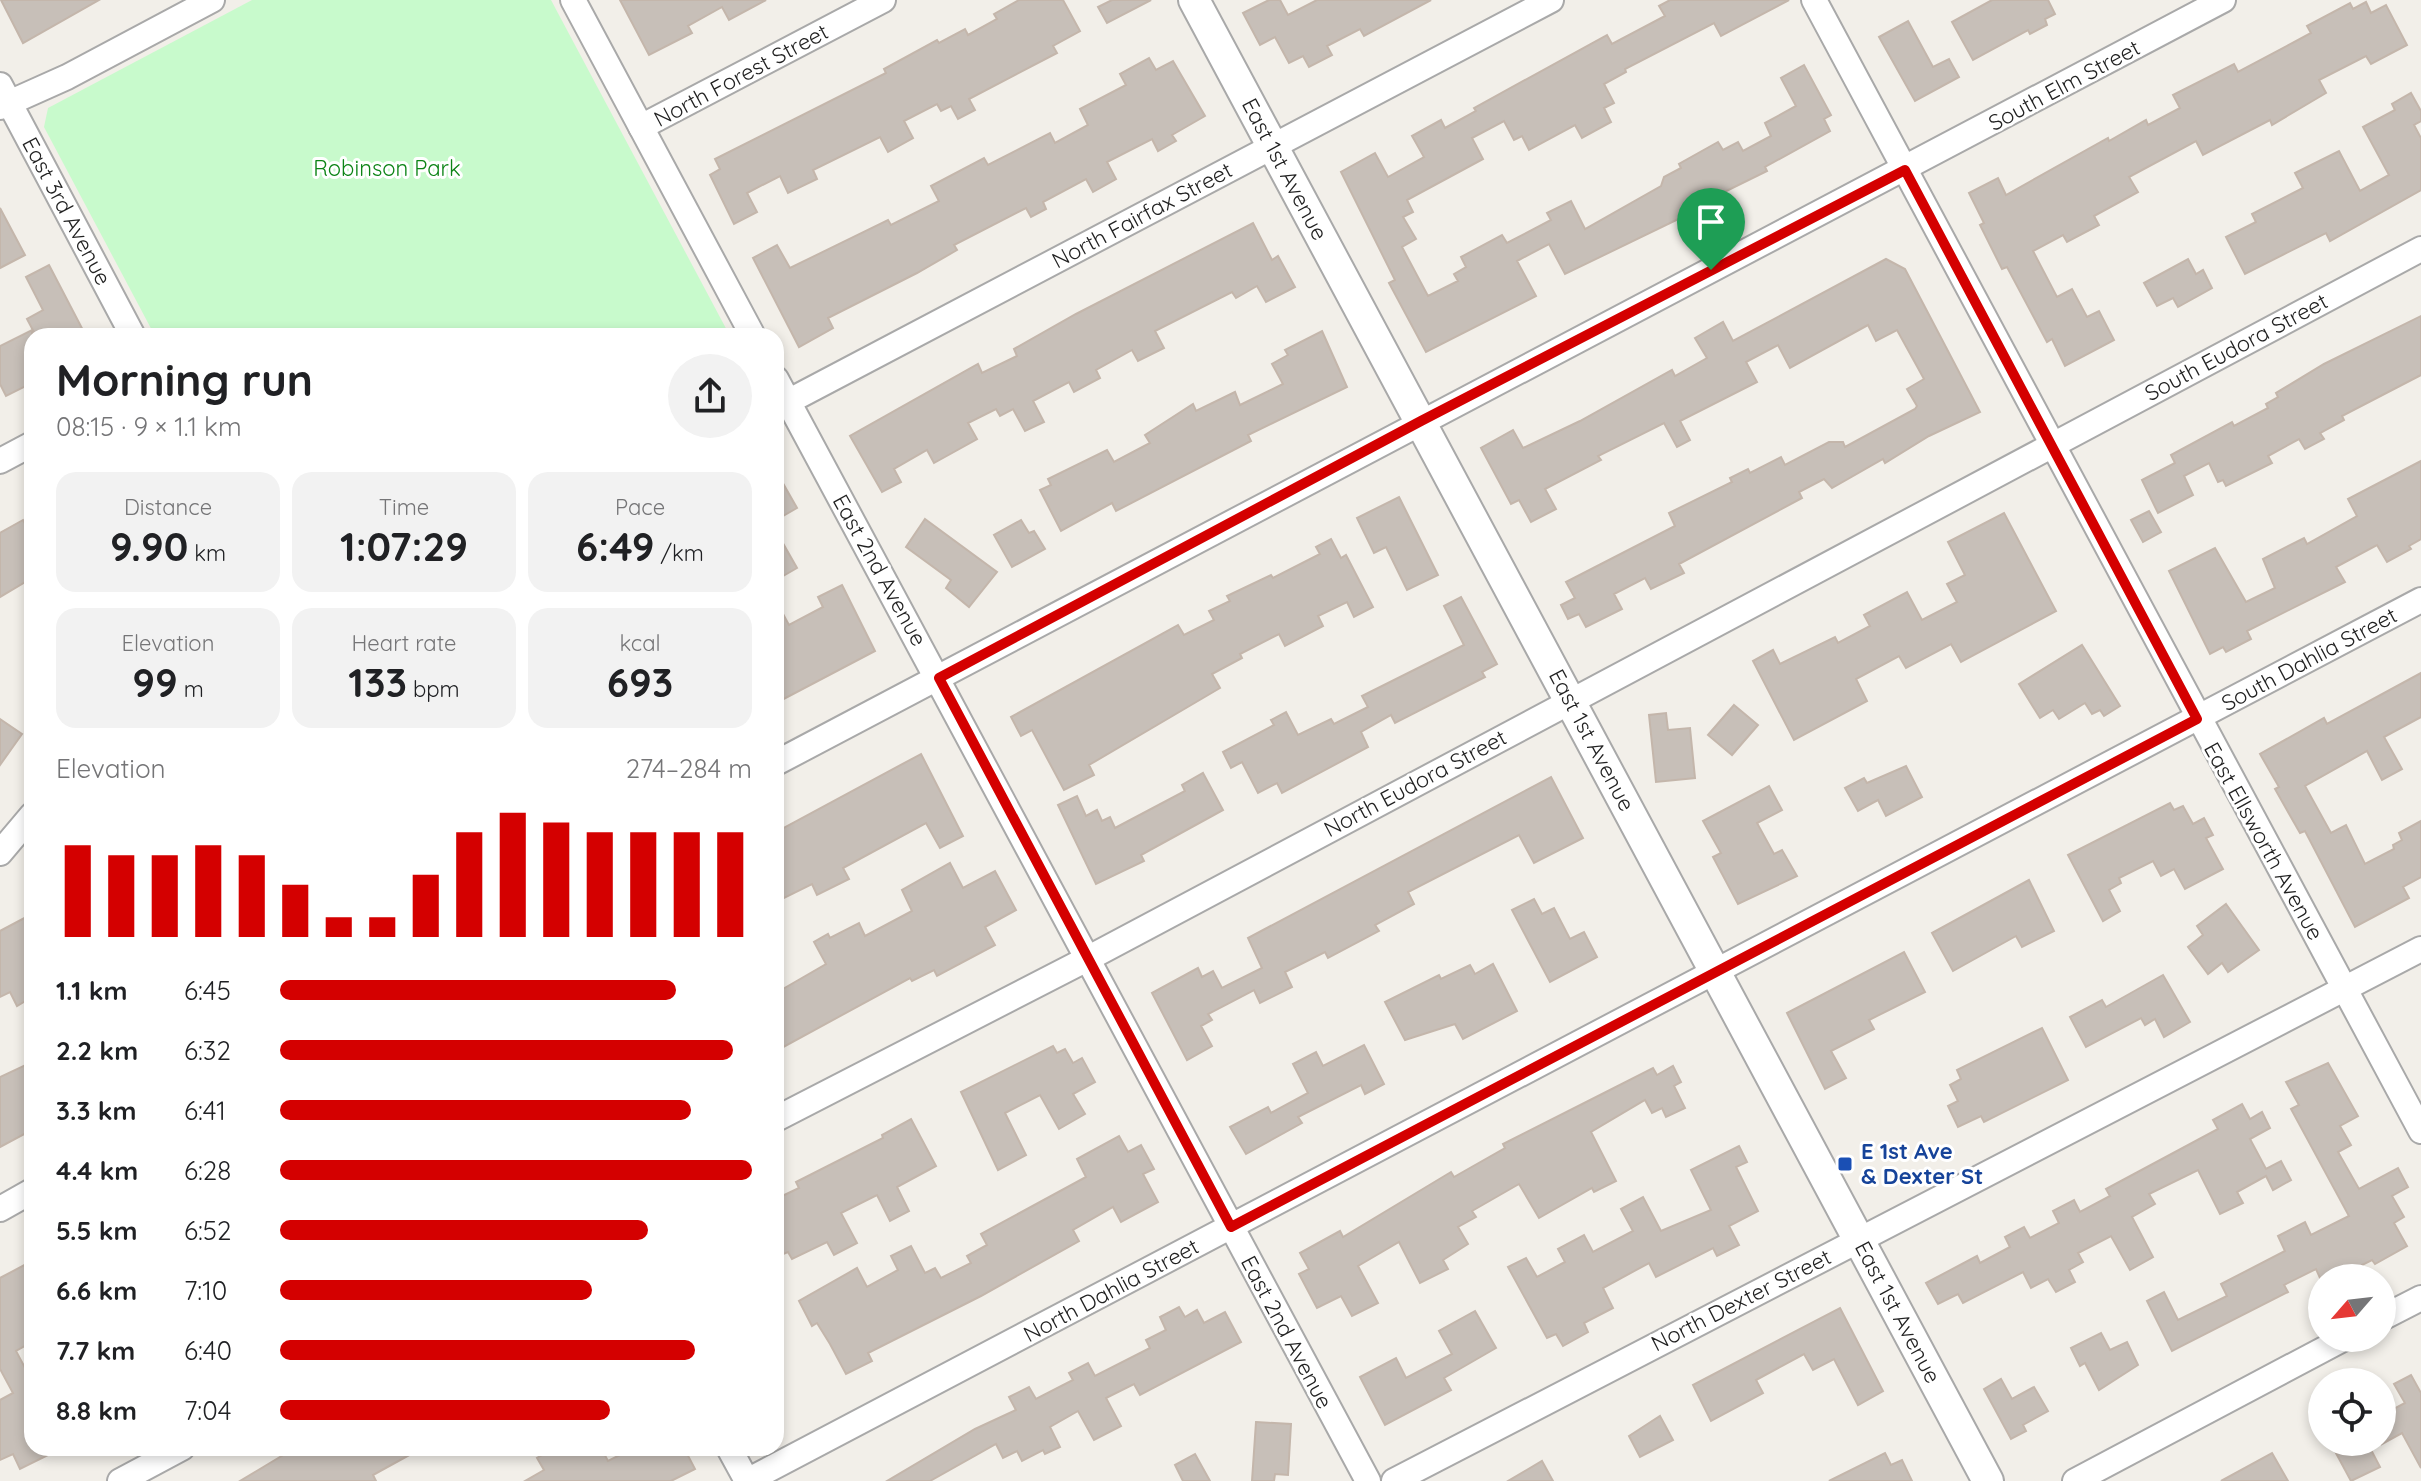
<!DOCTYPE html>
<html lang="en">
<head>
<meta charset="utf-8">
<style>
	:root { --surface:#fff; --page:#f2f2f2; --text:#202124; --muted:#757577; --accent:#d40000 }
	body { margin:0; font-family:Quicksand,sans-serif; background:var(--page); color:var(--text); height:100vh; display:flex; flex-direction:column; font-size:30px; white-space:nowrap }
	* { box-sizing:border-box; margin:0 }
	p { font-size:26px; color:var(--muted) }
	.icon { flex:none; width:44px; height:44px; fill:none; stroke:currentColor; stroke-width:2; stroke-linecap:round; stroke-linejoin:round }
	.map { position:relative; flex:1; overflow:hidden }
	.drawer { position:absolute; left:24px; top:328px; width:760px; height:1128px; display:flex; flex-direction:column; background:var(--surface); border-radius:24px; box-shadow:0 4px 12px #0003 }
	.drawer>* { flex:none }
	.needle { width:52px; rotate:242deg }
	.tools { position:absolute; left:2308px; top:1264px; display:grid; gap:16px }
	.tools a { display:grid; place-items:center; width:88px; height:88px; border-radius:50%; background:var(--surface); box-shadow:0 4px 12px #0003; font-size:40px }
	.pin { position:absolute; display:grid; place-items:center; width:68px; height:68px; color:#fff; margin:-82px -34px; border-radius:50% 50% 50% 0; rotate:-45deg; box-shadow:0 0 8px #0007 }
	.pin .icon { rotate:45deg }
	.round { display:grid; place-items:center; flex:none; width:84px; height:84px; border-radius:42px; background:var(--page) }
	.overview { display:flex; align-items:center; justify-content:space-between; height:136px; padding:0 32px }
	h1 { font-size:44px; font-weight:700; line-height:60px }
	.stats { display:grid; grid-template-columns:repeat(3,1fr); gap:12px; height:136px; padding:8px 32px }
	.stats div { display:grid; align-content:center; border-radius:20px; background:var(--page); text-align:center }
	.stats b { font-size:40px; font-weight:700 }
	.stats small { font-size:22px; font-weight:400 }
	.stats p { font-size:22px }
	.chart { height:224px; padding:16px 32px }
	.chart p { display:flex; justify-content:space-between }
	.chart svg { width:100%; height:144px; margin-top:8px; stroke:var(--accent); stroke-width:6 }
	ul { padding:0 32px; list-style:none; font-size:26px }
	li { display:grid; grid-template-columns:128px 96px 1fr; align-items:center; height:60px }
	li i { height:20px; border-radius:10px; background:var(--accent) }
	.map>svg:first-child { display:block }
	.park { fill:#c8facc }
	.building { fill:#c7bfb8; stroke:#c4b6ab; stroke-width:2 }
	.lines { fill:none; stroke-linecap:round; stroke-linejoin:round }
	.minor-casing { stroke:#a9a9a9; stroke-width:28 }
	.tertiary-casing { stroke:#a9a9a9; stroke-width:34 }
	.minor { stroke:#fff; stroke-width:24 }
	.tertiary { stroke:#fff; stroke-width:30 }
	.route-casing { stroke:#fff; stroke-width:16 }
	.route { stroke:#d40000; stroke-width:10 }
	.transit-dot { fill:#1a4fb4; stroke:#fff; stroke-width:3 }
	.labels { text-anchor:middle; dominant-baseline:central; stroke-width:6; stroke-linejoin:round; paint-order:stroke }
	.street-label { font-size:22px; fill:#222; stroke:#fff }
	.park-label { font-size:22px; fill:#0c8416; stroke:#fff }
	.transit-label { font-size:22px; font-weight:bold; fill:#164399; stroke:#fff; text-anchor:start }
</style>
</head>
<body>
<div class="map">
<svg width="2421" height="1481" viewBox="0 0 2421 1481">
	<rect width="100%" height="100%" fill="#f2efe9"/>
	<path class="park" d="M252,0h299l179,336h-575l-111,-209 4,-19z"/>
	<g class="building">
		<path d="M1,0h98l-76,43z"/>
		<path d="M620,0h146l-37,20 -7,-13 -34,19 4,7 -43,22z"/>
		<path d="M1019,0h44l17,31 -27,15 4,7 -88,46 6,11 -17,9 -7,-13 -10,5 -4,-7 -33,17 9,17 -25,14 -8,-15 -67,33 4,9 -29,14 -8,-17 -33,17 10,19 -23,12 -24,-49 10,-6 -5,-10 171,-86 -2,-4 53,-29 2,3 26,-14 3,6 29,-16 -3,-5z"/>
		<path d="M1112,0h39l-44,23 -9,-16z"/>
		<path d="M1269,0h11l8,15 29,-15h114l-67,36 -4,-7 -33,17 5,9 -23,12 -6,-11 -14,7 -14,-26 -15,8 -17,-32z"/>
		<path d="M1670,0h119l-68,36 -7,-13 -89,46 1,3 -22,12 10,19 -10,5 7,14 -29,16 -7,-13 -46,25 -7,-14 -8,4 -10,-19 -32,17 11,21 -76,41 6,12 -10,5 13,22 -14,8 26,49 30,-15 -4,-7 12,-7 -5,-10 41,-22 5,8 44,-23 -4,-7 24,-12 14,28 76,-43 3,-9 17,-9 -2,-4 39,-22 5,8 15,-8 5,9 28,-15 -6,-13 31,-17 -15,-28 23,-13 27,50 -7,4 6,12 -65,36 2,4 -59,29 2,3 -9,5 -136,66 -16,-30 -32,17 19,35 -110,56 -37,-69 6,-3 -54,-108 34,-19 13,24 36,-20 -12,-21 29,-16 4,8 31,-17 -2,-3 133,-73 5,9 53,-28 -6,-10z"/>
		<path d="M1992,0h56l7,14 -10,5 2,6 -17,9 -2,-4 -55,30 -21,-38z"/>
		<path d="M2366,2l5,11 15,-8 21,40 -36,19 -5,-8 -47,24 7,13 -54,32 -2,-5 -67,35 -7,-14 -67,36 9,15 -44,24 5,9 -32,17 -4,-7 -30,16 24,46 15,-8 15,28 12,-6 15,29 -49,26 -13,-27 -5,3 -40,-75 -5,2 -22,-44 4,-2 -15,-30 29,-15 8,17 102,-57 1,3 37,-21 2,5 32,-17 -7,-13 61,-31 4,8 73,-39 -4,-7 43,-23 3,6z"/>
		<path d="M1908,21l25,46 16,-8 10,18 -44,24 -36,-64z"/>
		<path d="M1149,58l7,12 17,-9 32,55 -33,19 4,6 -18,10 -6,-12 -45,23 9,17 -23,13 -7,-13 -43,23 3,7 -15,8 -5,-9 -72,37 3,5 -40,23 -89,45 5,10 -34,19 -46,-89 24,-13 13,23 98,-48 3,5 48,-24 -8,-15 53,-28 4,7 62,-32 5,10 33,-18 -8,-16 46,-24 -6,-11z"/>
		<path d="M2411,93l10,18v10l-7,4 7,13v52l-91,51 -4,-8 -81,41 -19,-37 30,-15 -4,-8 51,-26 -8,-15 44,-22 21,40 29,-16 -26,-48 32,-17 -3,-6z"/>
		<path d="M0,208l25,47 -25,13z"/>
		<path d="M1253,223l19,37 6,-4 17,31 -29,15 -9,-16 -21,12 -4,-6 -77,39 9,17 -26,13 -6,-11 -36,20 4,8 -26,14 -5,-10 -36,19 11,21 -19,9 -12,-22 -13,7 -4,-7 -28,14 9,16 -43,24 -7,-13 -33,19 7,13 -19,10 -32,-56 128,-72 4,9 35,-17 -3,-7 62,-35z"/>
		<path d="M1886,259l19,10 75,143 -51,24 -44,27 -2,-4 -51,29 -8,-9 -25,13 3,6 -123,66 5,9 -33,16 -6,-11 -31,16 8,15 -36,18 -7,-13 -11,5 -7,-14 14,-7 -9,-16 109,-56 -6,-13 63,-31 -2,-4 18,-9 2,4 31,-16 4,8 44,-23h14l2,5 70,-38 2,-3 -10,-17 17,-10 -27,-49 -21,11 -8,-16 -78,43 -12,-23 -32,17 11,20 -77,39 10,19 -13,7 -13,-24 -66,33 3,4 -56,29 11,20 -25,13 -12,-22 -8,4 -30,-56 32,-18 10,18 57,-27 92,-51 3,6 32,-18 -12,-20 28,-16 10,19z"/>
		<path d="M2188,259l8,15 7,-4 9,18 -34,19 -5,-9 -16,8 -13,-23z"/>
		<path d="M49,265l37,71h-50l-9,-17 16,-9 -17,-33z"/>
		<path d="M2421,316v59l-79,41 2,4 -24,13 4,6 -19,10 -6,-10 -31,17 4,7 -46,23 -3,-6 -5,2 -9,-19 -25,13 9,19 -35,18 -16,-33 33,-17 -4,-8 61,-33 2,4 34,-18 -2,-4 12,-7 -2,-4 48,-29z"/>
		<path d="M32,330v53l-26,13 -6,-12v-38z"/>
		<path d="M1322,331l25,56 -99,48 3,6 -135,70 -4,-8 -51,28 -21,-41 11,-5 -3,-6 59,-29 7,12 36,-19 -5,-8 48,-31 3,7 39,-19 5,13 43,-21 -11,-20 16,-9 -3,-5z"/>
		<path d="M2421,461v78l-12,7 2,3 -24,13 -10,-17 -41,22 9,15 -98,49 4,8 -25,13 -3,-5 -13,7 -41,-83 46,-23 31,54 29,-14 -12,-29 41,-21 3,6 50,-28 -9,-17z"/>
		<path d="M776,471l21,37 -21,12z"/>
		<path d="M1399,497l39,78 -31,15 -21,-43 -12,6 -17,-35z"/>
		<path d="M2149,511l12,21 -18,10 -12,-22z"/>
		<path d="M2004,513l52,98 -95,51 -10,-18 -45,24 -7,-12 -43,23 11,22 -73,39 -41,-79 20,-11 7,14 55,-27 3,6 32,-17 -6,-11 43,-23 15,28 35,-18 -10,-18 18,-9 -17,-33z"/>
		<path d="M925,519l72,53 -28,35 -23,-19 5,-8 -45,-33z"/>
		<path d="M23,520l9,16v42l-32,19v-64z"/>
		<path d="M1021,520l8,13 5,-2 11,18 -33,18 -18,-32z"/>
		<path d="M776,531l21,37 -21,12z"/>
		<path d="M1331,539l10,19 5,-3 27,52 -19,10 -7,-15 -29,14 5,10 -38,20 -6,-12 -39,20 2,4 -30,16 8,14 -131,77 5,10 -30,15 -32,-60 -11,6 -10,-19 167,-92 6,10 30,-15 -5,-9 21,-10 -3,-5 44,-21 2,3 47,-24 -4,-7z"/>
		<path d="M842,585l33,66 -99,52v-102l13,24 34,-18 -5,-10z"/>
		<path d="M1461,597l36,67 -15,8 3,5 -90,46 -4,-8 -30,17 7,15 -86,46 -5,-10 -19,10 -16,-31 -11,6 -8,-16 51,-27 -3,-5 15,-8 12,23 33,-16 3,5 34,-17 -6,-11 102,-51 -20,-39z"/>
		<path d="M2082,645l38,61 -16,10 -4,-6 -8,4 -7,-11 -26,16 -6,-9 -13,8 -21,-34z"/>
		<path d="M2421,673v44l-37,20 18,32 -20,11 -15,-29 -62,35 26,47 15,-8 19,39 29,-15 -1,-4 9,-5 -3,-7 22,-12v56l-18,10 6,11 -54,29 -50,-96 -5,2 -25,-44 4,-2 -19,-33 64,-36 3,6z"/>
		<path d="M1734,705l24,20 -26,30 -24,-20z"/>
		<path d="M1666,713l2,17 22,-2 5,50 -39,4 -7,-67z"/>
		<path d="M0,719l22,15 -22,31z"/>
		<path d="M921,754l42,82 -23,12 -14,-25 -83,45 6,11 -32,16 -5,-11 -36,18v-70z"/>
		<path d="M1906,766l16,31 -36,19 -8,-16 -20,11 -13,-23 19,-10 3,5z"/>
		<path d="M1203,773l20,37 -82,45 3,6 -48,23 -38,-79 19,-9 9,20 11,-6 5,11 8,-4 5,11 70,-37 -3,-6z"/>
		<path d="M1551,777l32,61 -49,25 -15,-28 -111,57 6,12 -39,21 4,6 -51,27 -3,-6 -40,20 7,15 -32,16 -6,-13 -46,24 4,6 -11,6 11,20 -25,14 -35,-67 46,-25 4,9 11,-6 9,17 40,-20 -14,-30z"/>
		<path d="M1769,786l13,24 -25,13 17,31 8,-4 15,26 -59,28 -25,-47 8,-4 -18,-32z"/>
		<path d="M2170,803l4,7 9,-4 10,18 11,-6 9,17 -7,3 17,31 -38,20 -11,-20 -13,7 -8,-15 -34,17 2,5 -12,7 11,21 -17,10 -35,-66z"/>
		<path d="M950,863l13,25 32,-17 21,39 -31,17 10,18 -58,31 -3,-6 -22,11 -2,-3 -134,73v-58l50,-29 -12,-22 14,-8 2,4 29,-15 6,13 47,-25 -10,-21z"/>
		<path d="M2029,880l25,51 -32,16 -6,-11 -63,35 -21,-38z"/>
		<path d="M1534,899l8,15 12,-6 16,31 14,-7 13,25 -47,25 -38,-72z"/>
		<path d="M2226,904l33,46 -31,22 -6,-9 -14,11 -20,-27 15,-12 -6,-9z"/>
		<path d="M32,914v83l-15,9 -7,-14 -10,5v-66z"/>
		<path d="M1904,952l21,40 -56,28 5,9 -43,22 15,27 -21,11 -38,-76z"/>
		<path d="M1493,964l24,47 -54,28 -8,-15 -50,16 -20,-38 54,-27 2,4 29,-14 5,9z"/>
		<path d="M2163,975l27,47 -26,15 -9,-18 -10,6 -4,-7 -55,29 -16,-30 32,-17 4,7z"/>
		<path d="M2042,1028l26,52 -84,42 -3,-6 -23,11 -10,-21 10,-5 -8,-16 11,-6 -4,-9z"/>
		<path d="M1364,1045l20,39 -19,10 -4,-9 -63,32 4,6 -56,31 -16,-27 38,-20 3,6 37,-20 -15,-29 23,-12 7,14z"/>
		<path d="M1053,1046l4,7 8,-4 8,14 9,-5 13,24 -22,12 12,20 -26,15 -19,-34 -35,18 21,42 -28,15 -37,-78z"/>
		<path d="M32,1062v68l-32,17v-70z"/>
		<path d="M2328,1063l30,53 -18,10 11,19 -13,7 21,37 39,-21 10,19 -16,9 12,21 -10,6 13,23 -32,18 -3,-4 -36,18h-16l-4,-9 -32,16 4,7 -116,59 -25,-50 17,-9 14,28 49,-24 -6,-12 64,-33 -7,-15 27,-14 6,13 38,-19 -58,-107 8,-4 -13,-23z"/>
		<path d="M1673,1066l8,16 -7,4 11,22 -19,9 -4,-9 -10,5 -7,-13 -54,32 25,49 -22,11 -2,-4 -53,30 -20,-34 -47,27 4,6 -18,10 10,17 -25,16 5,9 -28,14 -21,-41 -41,24 20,37 -26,13 -11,-20 -24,12 -18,-34 10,-5 -9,-16 40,-22 3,6 108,-65 3,5 51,-29 -2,-4 101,-51 49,-25 4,7z"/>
		<path d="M2242,1104l8,15 12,-7 8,16 -20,11 16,30 15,-8 10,19 -18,10 -7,-14 -29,16 6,11 -23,11 -22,-44 -49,24 6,10 -23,13 21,40 -23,13 -19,-34 -33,17 5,9 -14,8 6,12 -19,10 -8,-13 -17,9 -8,-16 -60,31 -5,-9 -20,10 -12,-21 51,-27 3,7 30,-16 -5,-10 19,-10 6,11 29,-15 -6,-12 21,-11 6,12 30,-16 -4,-7 112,-60 -5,-9z"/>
		<path d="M911,1119l25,47 -39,21 12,24 -19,10 -13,-26 -36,18 16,30 -23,12 -7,-13 -35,17 -4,-7 -12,5v-58l23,-11 -3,-6 87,-44 -1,-3z"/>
		<path d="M1119,1136l9,16 13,-7 13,24 -11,5 15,28 -37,20 -8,-15 -40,23 6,11 -98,55 -113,57 4,8 -26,13 -16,-30 -13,-21 -5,3 -13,-25 58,-33 10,19 31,-17 -7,-14 20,-10 14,27 10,-5 6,10 30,-15 -4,-7 20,-11 -6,-11 105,-57 -9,-18z"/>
		<path d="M1739,1146l8,16 -11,5 22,44 -29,15 10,19 -22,11 -4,-8 -57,29 -7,-14 -46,25 10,20 -29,15 4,9 -25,14 -7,-12 -9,4 -39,-71 18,-9 11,19 28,-15 -7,-13 26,-14 9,17 40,-21 -12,-22 22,-12 18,34 50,-21 -20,-40z"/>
		<path d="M32,1261v69l-7,4 5,9 -14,8 16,30v67h30l-42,21 -7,-15 -13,6v-60l13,-7 -13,-24v-91z"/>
		<path d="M1179,1307l6,10 12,-7 7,13 21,-11 16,30 -101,53 -6,-11 -28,14 15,28 -27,14 -16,-29 -28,16 10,20 -15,7 -2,-4 -21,11 -5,-10 -14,7 -7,-14 -66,37h-43l88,-52 41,-19 -7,-13 20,-10 7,12 37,-19 -4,-7 19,-10 7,13 55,-28 -4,-8 20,-10 -6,-13z"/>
		<path d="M1840,1308l43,83 -25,14 -24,-46 -21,11 -9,-16 -48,26 7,13 -52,28 -18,-36z"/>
		<path d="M1475,1311l21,37 -52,30 7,12 -66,35 -25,-48 36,-19 10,20 46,-24 -13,-23z"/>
		<path d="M2101,1333l9,17 17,-8 11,23 -39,25 -14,-27 -5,3 -9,-18z"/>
		<path d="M2411,1375l10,18v75l-19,-35 -20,11v-29l23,-12 -11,-19z"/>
		<path d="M2001,1379l11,20 22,-12 14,24 -25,14 3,6 -15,8 -27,-50z"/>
		<path d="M1660,1416l13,24 -33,17 -11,-21z"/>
		<path d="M1256,1422l35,2 -3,51 -13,-1 -1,7h-22z"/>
		<path d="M2330,1442h37l13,25 -29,14z"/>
		<path d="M295,1448h127l-49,27 3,6h-136z"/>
		<path d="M555,1448h46l7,13 26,-13h50l11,21 -24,12h-146l19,-11 -7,-12z"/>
		<path d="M1885,1453l6,12 11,-5 10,21h-83z"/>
		<path d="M2272,1453l16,28h-67z"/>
		<path d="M1195,1454l15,27h-27l-8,-16z"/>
		<path d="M1542,1461l11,20h-45z"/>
	</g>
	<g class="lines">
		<defs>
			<g id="minor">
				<path d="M573,0l180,336"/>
				<path d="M1814,0l607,1131"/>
				<path d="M0,85l133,251"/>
				<path d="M0,107l67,-30 145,-77"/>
				<path d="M641,127l242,-127"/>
				<path d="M776,379l592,1102"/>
				<path d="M776,408l775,-408"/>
				<path d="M0,461l32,-17"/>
				<path d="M776,763l1447,-763"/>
				<path d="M0,853l32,-38"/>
				<path d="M776,1119l311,-160 1334,-710"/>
				<path d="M0,1209l32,-18"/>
				<path d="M2382,1318l39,-20"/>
				<path d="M729,1448l18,33 1674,-881"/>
				<path d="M120,1481l62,-33"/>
				<path d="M1394,1481l1027,-532"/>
				<path d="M2075,1481l270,-143"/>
			</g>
			<path id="tertiary" d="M1194,0l794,1481"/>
		</defs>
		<use href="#minor" class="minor-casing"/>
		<use href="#tertiary" class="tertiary-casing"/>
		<use href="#minor" class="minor"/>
		<use href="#tertiary" class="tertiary"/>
	</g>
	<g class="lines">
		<defs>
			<path id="route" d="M1905,170l292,549 -966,508 -292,-549 482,-257z"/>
		</defs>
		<use href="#route" class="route-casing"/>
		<use href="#route" class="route"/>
	</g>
	<rect class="transit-dot" x="1837" y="1156" width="16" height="16" rx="4"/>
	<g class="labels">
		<g class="street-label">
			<text transform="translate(741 75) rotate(-28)">North Forest Street</text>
			<text transform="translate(2064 85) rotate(-28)">South Elm Street</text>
			<text transform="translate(1285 169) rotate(62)">East 1st Avenue</text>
			<text transform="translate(67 211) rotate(62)">East 3rd Avenue</text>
			<text transform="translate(1142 215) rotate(-28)">North Fairfax Street</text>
			<text transform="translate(2236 347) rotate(-28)">South Eudora Street</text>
			<text transform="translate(880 570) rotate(61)">East 2nd Avenue</text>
			<text transform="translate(2309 659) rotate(-28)">South Dahlia Street</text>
			<text transform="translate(1592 740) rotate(62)">East 1st Avenue</text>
			<text transform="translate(1415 783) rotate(-28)">North Eudora Street</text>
			<text transform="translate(2264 841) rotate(61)">East Ellsworth Avenue</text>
			<text transform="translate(1111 1290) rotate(-28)">North Dahlia Street</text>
			<text transform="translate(1741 1300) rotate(-27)">North Dexter Street</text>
			<text transform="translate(1898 1312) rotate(62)">East 1st Avenue</text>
			<text transform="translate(1287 1332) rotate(62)">East 2nd Avenue</text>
		</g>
		<g class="park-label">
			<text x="387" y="168">Robinson Park</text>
		</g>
		<g class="transit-label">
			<text x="1861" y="1151">E 1st Ave<tspan x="1861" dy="25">&amp; Dexter St</tspan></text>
		</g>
	</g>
</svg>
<div class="tools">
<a><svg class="needle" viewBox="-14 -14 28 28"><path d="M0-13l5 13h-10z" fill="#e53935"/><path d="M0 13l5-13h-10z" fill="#757577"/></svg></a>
<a><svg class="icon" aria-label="locate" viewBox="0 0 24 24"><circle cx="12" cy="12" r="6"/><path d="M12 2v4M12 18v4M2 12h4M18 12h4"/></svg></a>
</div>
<div class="pin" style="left:1711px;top:270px;background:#1e9e55"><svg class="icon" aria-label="arrive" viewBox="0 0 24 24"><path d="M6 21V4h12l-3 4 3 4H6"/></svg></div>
<section class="drawer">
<div class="overview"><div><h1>Morning run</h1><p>08:15 · 9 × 1.1 km</p></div><a class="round"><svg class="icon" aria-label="share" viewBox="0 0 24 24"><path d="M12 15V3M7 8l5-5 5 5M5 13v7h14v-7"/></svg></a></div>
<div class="stats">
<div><p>Distance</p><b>9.90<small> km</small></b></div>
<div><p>Time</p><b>1:07:29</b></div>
<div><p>Pace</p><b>6:49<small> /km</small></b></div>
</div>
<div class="stats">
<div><p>Elevation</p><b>99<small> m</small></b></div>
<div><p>Heart rate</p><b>133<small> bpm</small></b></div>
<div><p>kcal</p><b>693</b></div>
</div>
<div class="chart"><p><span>Elevation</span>274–284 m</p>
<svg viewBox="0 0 160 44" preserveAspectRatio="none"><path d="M5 44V16M15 44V19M25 44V19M35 44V16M45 44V19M55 44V28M65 44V38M75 44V38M85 44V25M95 44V12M105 44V6M115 44V9M125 44V12M135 44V12M145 44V12M155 44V12"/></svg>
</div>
<ul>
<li><b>1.1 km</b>6:45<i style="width:84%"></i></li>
<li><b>2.2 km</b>6:32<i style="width:96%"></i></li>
<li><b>3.3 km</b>6:41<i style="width:87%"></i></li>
<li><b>4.4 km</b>6:28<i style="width:100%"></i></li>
<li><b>5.5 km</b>6:52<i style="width:78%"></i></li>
<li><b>6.6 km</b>7:10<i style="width:66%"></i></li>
<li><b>7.7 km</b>6:40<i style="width:88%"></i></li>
<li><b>8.8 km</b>7:04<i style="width:70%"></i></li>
</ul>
</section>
</div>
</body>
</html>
